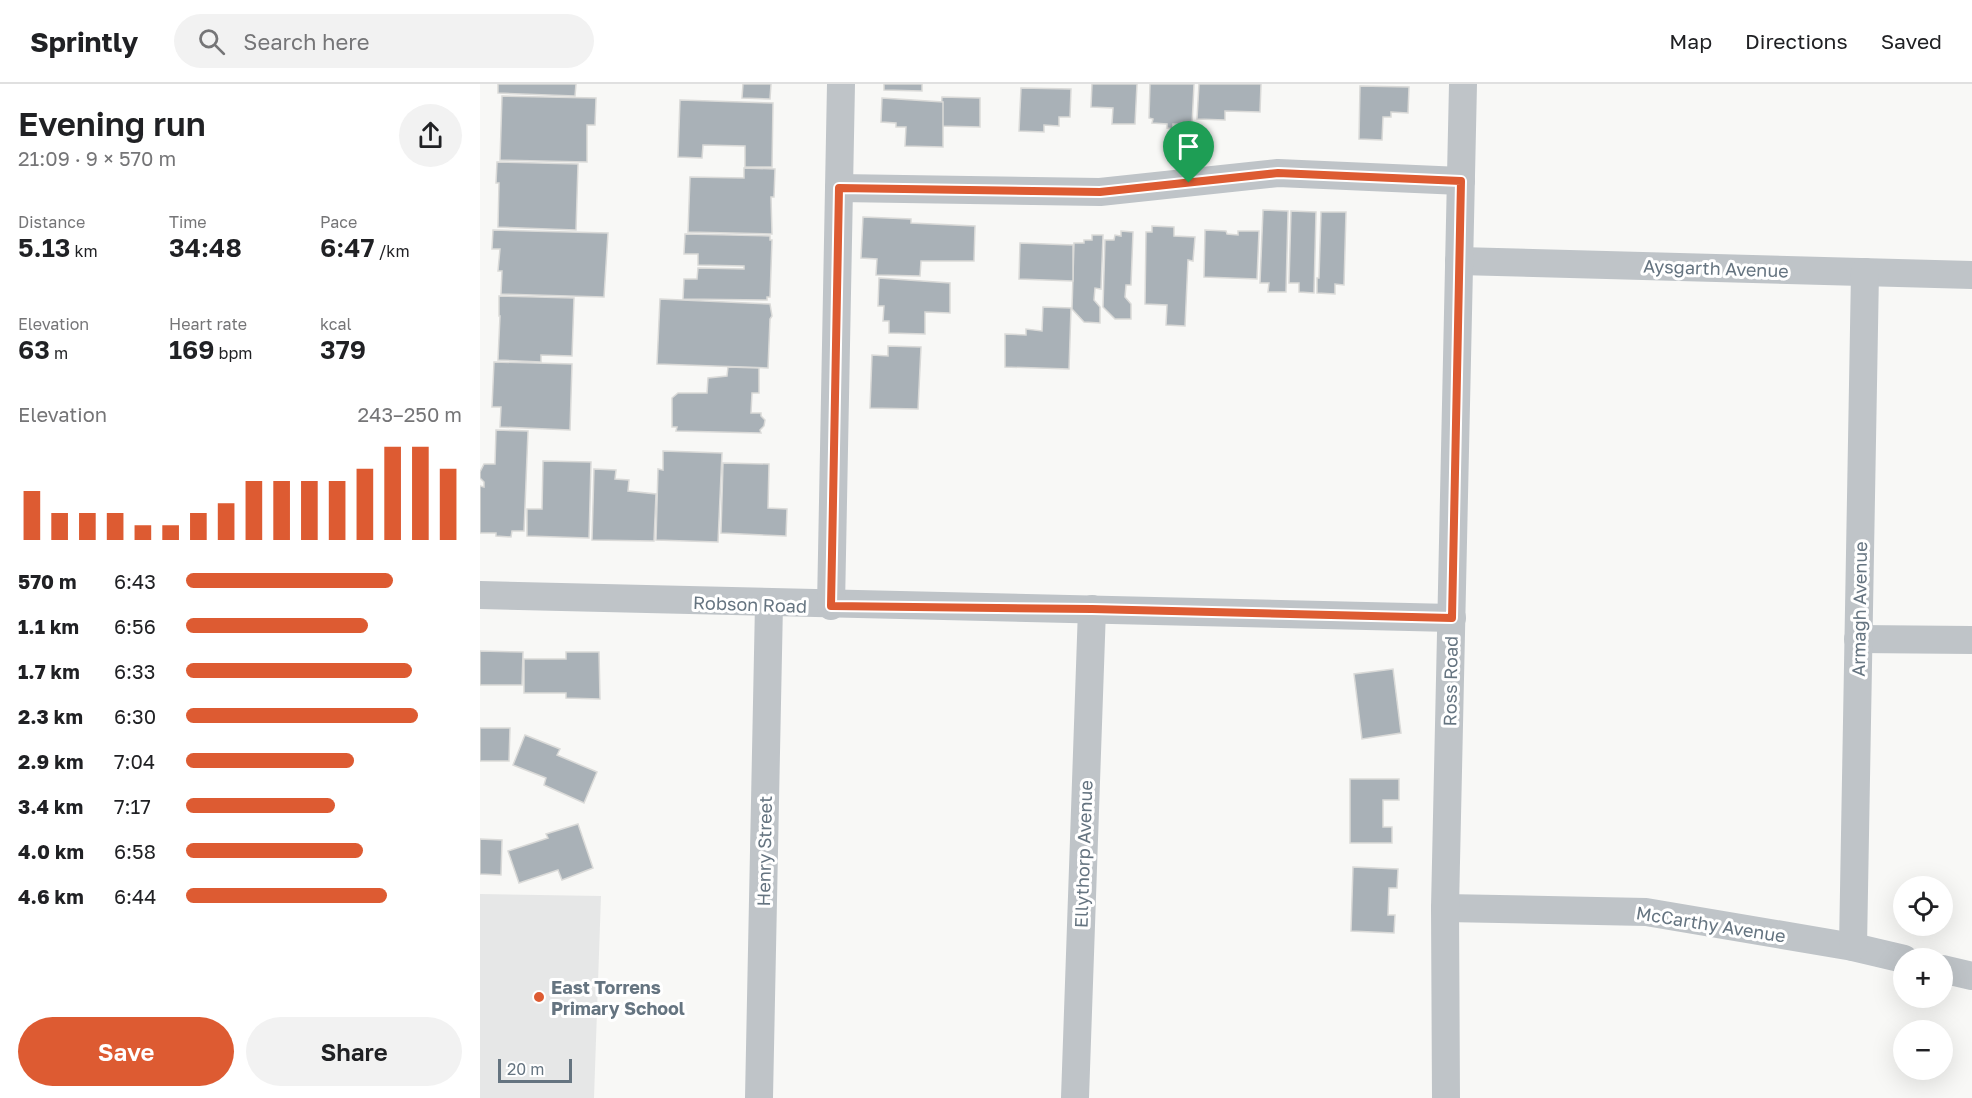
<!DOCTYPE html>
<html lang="en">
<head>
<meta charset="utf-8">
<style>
	:root { --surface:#fff; --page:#f2f2f2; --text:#202124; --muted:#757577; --line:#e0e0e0; --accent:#dd5b32 }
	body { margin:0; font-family:"Golos Text",sans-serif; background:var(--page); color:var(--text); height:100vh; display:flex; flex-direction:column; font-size:22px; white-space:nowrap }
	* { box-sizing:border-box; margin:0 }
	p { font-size:20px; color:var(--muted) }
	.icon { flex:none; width:33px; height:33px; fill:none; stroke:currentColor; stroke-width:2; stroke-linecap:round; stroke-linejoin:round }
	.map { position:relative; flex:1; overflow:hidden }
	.drawer { display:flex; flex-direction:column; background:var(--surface); width:480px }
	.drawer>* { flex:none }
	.controls { position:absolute; left:1413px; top:792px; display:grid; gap:12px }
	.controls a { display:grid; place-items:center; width:60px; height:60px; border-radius:50%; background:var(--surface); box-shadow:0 6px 24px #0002; font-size:30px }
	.scale { position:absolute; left:18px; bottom:15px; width:74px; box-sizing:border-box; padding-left:6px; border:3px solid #657480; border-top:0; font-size:16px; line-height:21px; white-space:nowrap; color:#657480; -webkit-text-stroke:4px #fff; paint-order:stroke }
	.pin { position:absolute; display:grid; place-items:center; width:51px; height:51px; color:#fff; margin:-62px -26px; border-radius:50% 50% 50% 0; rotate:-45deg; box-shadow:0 0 6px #0007 }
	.pin .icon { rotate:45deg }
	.round { display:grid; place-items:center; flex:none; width:63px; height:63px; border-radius:32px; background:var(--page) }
	.head { display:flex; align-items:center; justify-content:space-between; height:102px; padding:0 18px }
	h1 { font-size:33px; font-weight:600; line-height:45px }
	.stats { display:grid; grid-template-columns:repeat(3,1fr); gap:9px; height:102px; padding:6px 18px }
	.stats div { display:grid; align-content:center }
	.stats b { font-size:26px; font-weight:600 }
	.stats small { font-size:16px; font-weight:400 }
	.stats p { font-size:16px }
	.chart { height:168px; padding:12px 18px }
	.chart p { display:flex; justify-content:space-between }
	.chart svg { width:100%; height:108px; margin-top:6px; stroke:var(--accent); stroke-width:6 }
	.cta { display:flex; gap:12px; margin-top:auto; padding:12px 18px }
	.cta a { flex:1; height:69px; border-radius:36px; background:var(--accent); color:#fff; font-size:24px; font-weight:600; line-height:69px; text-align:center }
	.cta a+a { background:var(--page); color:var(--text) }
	ul { padding:0 18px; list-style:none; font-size:20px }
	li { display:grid; grid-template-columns:96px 72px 1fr; align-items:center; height:45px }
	li i { height:15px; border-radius:8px; background:var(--accent) }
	header { display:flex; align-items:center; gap:36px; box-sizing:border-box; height:84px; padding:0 30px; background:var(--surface); border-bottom:2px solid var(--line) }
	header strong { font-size:28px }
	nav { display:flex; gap:33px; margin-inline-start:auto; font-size:21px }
	.search { width:420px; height:54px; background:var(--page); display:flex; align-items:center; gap:15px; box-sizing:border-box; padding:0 21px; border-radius:33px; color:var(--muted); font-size:22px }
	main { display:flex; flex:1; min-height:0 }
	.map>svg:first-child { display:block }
	.built { fill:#e6e7e7 }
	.building { fill:#a9b1b7; stroke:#dadad8; stroke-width:1.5 }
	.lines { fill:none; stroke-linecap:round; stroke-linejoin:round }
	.minor { stroke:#bfc4c8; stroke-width:28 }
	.route-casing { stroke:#fff; stroke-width:12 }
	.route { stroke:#dd5b32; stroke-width:8 }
	.poi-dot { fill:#dd5b32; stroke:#fff; stroke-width:2 }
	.labels { text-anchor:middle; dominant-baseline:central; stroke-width:6; stroke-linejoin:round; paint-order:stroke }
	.street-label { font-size:18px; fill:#657480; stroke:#fff }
	.poi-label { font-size:18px; font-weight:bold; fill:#657480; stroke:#fff; text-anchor:start }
</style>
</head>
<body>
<header>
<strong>Sprintly</strong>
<div class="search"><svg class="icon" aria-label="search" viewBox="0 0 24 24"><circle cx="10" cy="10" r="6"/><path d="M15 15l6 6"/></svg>Search here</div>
<nav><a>Map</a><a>Directions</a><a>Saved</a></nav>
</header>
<main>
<section class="drawer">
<div class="head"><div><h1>Evening run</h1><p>21:09 · 9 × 570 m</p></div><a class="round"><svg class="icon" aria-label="share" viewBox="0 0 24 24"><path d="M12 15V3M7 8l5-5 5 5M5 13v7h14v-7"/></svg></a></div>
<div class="stats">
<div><p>Distance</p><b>5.13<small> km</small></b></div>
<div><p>Time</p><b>34:48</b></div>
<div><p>Pace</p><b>6:47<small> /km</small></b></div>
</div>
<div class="stats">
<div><p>Elevation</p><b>63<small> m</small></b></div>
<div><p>Heart rate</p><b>169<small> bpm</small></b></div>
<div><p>kcal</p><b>379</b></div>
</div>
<div class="chart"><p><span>Elevation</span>243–250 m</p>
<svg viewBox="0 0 160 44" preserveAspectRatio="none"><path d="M5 44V24M15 44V33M25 44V33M35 44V33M45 44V38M55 44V38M65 44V33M75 44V29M85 44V20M95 44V20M105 44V20M115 44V20M125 44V15M135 44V6M145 44V6M155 44V15"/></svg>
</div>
<ul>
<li><b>570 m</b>6:43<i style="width:75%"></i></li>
<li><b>1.1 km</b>6:56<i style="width:66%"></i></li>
<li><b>1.7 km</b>6:33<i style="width:82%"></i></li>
<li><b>2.3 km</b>6:30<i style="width:84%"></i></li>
<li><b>2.9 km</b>7:04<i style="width:61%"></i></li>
<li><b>3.4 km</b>7:17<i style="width:54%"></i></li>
<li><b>4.0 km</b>6:58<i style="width:64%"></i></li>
<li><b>4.6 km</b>6:44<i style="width:73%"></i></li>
</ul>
<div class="cta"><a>Save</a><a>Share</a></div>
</section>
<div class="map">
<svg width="1492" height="1014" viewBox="0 0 1492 1014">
	<rect width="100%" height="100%" fill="#f8f8f6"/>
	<path class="built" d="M0,810l121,2 -7,202h-114z"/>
	<g class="building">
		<path d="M18,0h78l-1,12 -77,-3z"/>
		<path d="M263,0h28l-1,15 -28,-1z"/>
		<path d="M404,0h38v7l-38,-1z"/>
		<path d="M612,0h45l-2,40h-23l1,-16 -22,-1z"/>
		<path d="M670,0h44l-2,41 -19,-1v5l-6,-1v-4l-15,-1 1,-4 -4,-1z"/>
		<path d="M719,0h62l-1,28 -35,-1v9l-28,-1z"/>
		<path d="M880,2l49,1 -1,26 -17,-1v5h-8l-1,23 -23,-1z"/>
		<path d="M541,4l50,1 -1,28h-11v9l-15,-1v7l-25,-1z"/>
		<path d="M22,12l94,2 -1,27h-8v37l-87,-2z"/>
		<path d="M462,13l38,1v29l-40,-1z"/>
		<path d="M402,14l61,4v45l-38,-1 1,-19h-10v-4l-15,-1z"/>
		<path d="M200,16l93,3 -1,64h-27v-21l-42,-1 -1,13 -24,-1z"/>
		<path d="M17,78l81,2 -2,66 -78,-3 1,-44h-3z"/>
		<path d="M264,84l31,1 -1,28h-3l1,37 -84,-2 2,-55 54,1z"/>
		<path d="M783,126l25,1 -2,81h-18l1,-9h-9z"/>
		<path d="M811,127l25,1 -2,81 -15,-1v-9h-10z"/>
		<path d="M841,128h25l-2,73 -9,-1v10l-18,-1v-15h2z"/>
		<path d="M383,133l48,2v4l64,3 -1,35h-53l-1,15 -44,-1 1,-16 -16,-1z"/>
		<path d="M672,142l22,1v9l21,1 -2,24 -5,-1 -3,66 -19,-1 1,-20 -22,-1 1,-72h6z"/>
		<path d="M13,146l115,3 -4,64 -103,-3 1,-23h-4l2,-22h-8z"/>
		<path d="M725,146l21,1 1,3 11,1v-4h21l-2,48 -53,-2z"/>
		<path d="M641,147l12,1 -2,53h-5l-1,12 6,7v15h-16l-12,-12 2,-67h9l1,-5 6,1z"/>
		<path d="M205,150l85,2v4h2l-2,57h-3v3l-84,-1 1,-20h13l1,-11 46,1v-3l-46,-1v-11h-14z"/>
		<path d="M612,151h11l-2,54 -6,-1 -1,12 6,7v16l-16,-1 -12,-13 2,-66h10v-3h8z"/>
		<path d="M540,159l53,2v36l-54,-2z"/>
		<path d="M399,194l71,5v30l-25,-1v22l-36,-1v-12h-6l1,-15h-6z"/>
		<path d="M19,212l75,2 -2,58 -31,-1v7l-43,-2 2,-44h-1z"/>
		<path d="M180,215l110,5 2,12 -2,3 -2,49 -111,-4z"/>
		<path d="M563,223l28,1 -2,61 -64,-2v-33l21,1v-6l16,2z"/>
		<path d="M408,262l33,1 -3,62 -48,-1 2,-53 16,1z"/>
		<path d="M14,278l78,2 -2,66 -70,-3 1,-20h-9z"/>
		<path d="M248,283l31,1v25h-7l-1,20h10v3l4,4 -1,6 -4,4 1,3 -85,-2 1,-4h-5v-29l6,-5h29l1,-15 19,-2z"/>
		<path d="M16,346l32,1 -4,100h-12l-1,6 -15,-1v-3h-16v-47l4,1v-5l-4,-4v-6l4,-8h11z"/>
		<path d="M183,367l59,2 -4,89 -62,-2 2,-71 5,1z"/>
		<path d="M63,377l48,1 -2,76 -62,-2v-27h15z"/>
		<path d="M243,379l46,1 -1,44 19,1 -1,27 -65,-3z"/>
		<path d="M114,385l22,1 -1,9 14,1 -1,11 28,3 -2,47 -62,-1z"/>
		<path d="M0,567l43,1 -1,33h-42z"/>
		<path d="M86,568h33l1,47 -34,-1v-5h-42v-34h42z"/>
		<path d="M913,585l8,64 -39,6 -8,-65z"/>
		<path d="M0,644h30l-1,33h-29z"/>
		<path d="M45,651l35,14 -3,6 40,17 -13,31 -40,-18 2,-7 -33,-13z"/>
		<path d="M870,695h49v21h-16v27h9v16h-42z"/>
		<path d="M98,740l15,44 -31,12 -4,-10 -39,13 -11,-32 40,-13 -2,-4z"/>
		<path d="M0,755l22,1 -1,35 -21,-1z"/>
		<path d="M873,783l45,2 -1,19h-8l-1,27h7l-1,18 -43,-2z"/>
	</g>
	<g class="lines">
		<g class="minor">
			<path d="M359,104l261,4 178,-19 183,8"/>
			<path d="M979,177l513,14"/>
			<path d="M0,511c324,10 648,17 972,23"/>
			<path d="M351,522l10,-522"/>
			<path d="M1378,555l114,1"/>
			<path d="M965,824l201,4 207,35 51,12"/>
			<path d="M1373,863l12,-675"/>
			<path d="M1462,885l30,7"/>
			<path d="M279,1014l10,-494"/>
			<path d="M595,1014l17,-489"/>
			<path d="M966,1014l-1,-190 18,-824"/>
		</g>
	</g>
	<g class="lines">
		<defs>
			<path id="route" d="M798,89l183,8 -9,437 -360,-9 -261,-3 8,-418 261,4z"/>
		</defs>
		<use href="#route" class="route-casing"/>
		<use href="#route" class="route"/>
	</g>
	<circle class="poi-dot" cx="59" cy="913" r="6"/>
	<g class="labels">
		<g class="street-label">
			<text transform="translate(1236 184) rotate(2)">Aysgarth Avenue</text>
			<text transform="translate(270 520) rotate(2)">Robson Road</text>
			<text transform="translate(1379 525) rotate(-89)">Armagh Avenue</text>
			<text transform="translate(970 597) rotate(-89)">Ross Road</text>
			<text transform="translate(284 767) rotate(-89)">Henry Street</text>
			<text transform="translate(603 770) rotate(-88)">Ellythorp Avenue</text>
			<text transform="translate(1231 840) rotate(9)">McCarthy Avenue</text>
		</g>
		<g class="poi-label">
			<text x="71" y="903">East Torrens<tspan x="71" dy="21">Primary School</tspan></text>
		</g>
	</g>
</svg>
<div class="controls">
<a><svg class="icon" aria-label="locate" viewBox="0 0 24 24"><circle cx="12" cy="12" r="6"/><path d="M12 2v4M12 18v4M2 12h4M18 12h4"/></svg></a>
<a>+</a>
<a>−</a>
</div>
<div class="scale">20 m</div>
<div class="pin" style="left:709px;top:99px;background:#1e9e55"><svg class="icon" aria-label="arrive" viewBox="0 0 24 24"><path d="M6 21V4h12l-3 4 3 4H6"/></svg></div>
</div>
</main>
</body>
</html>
